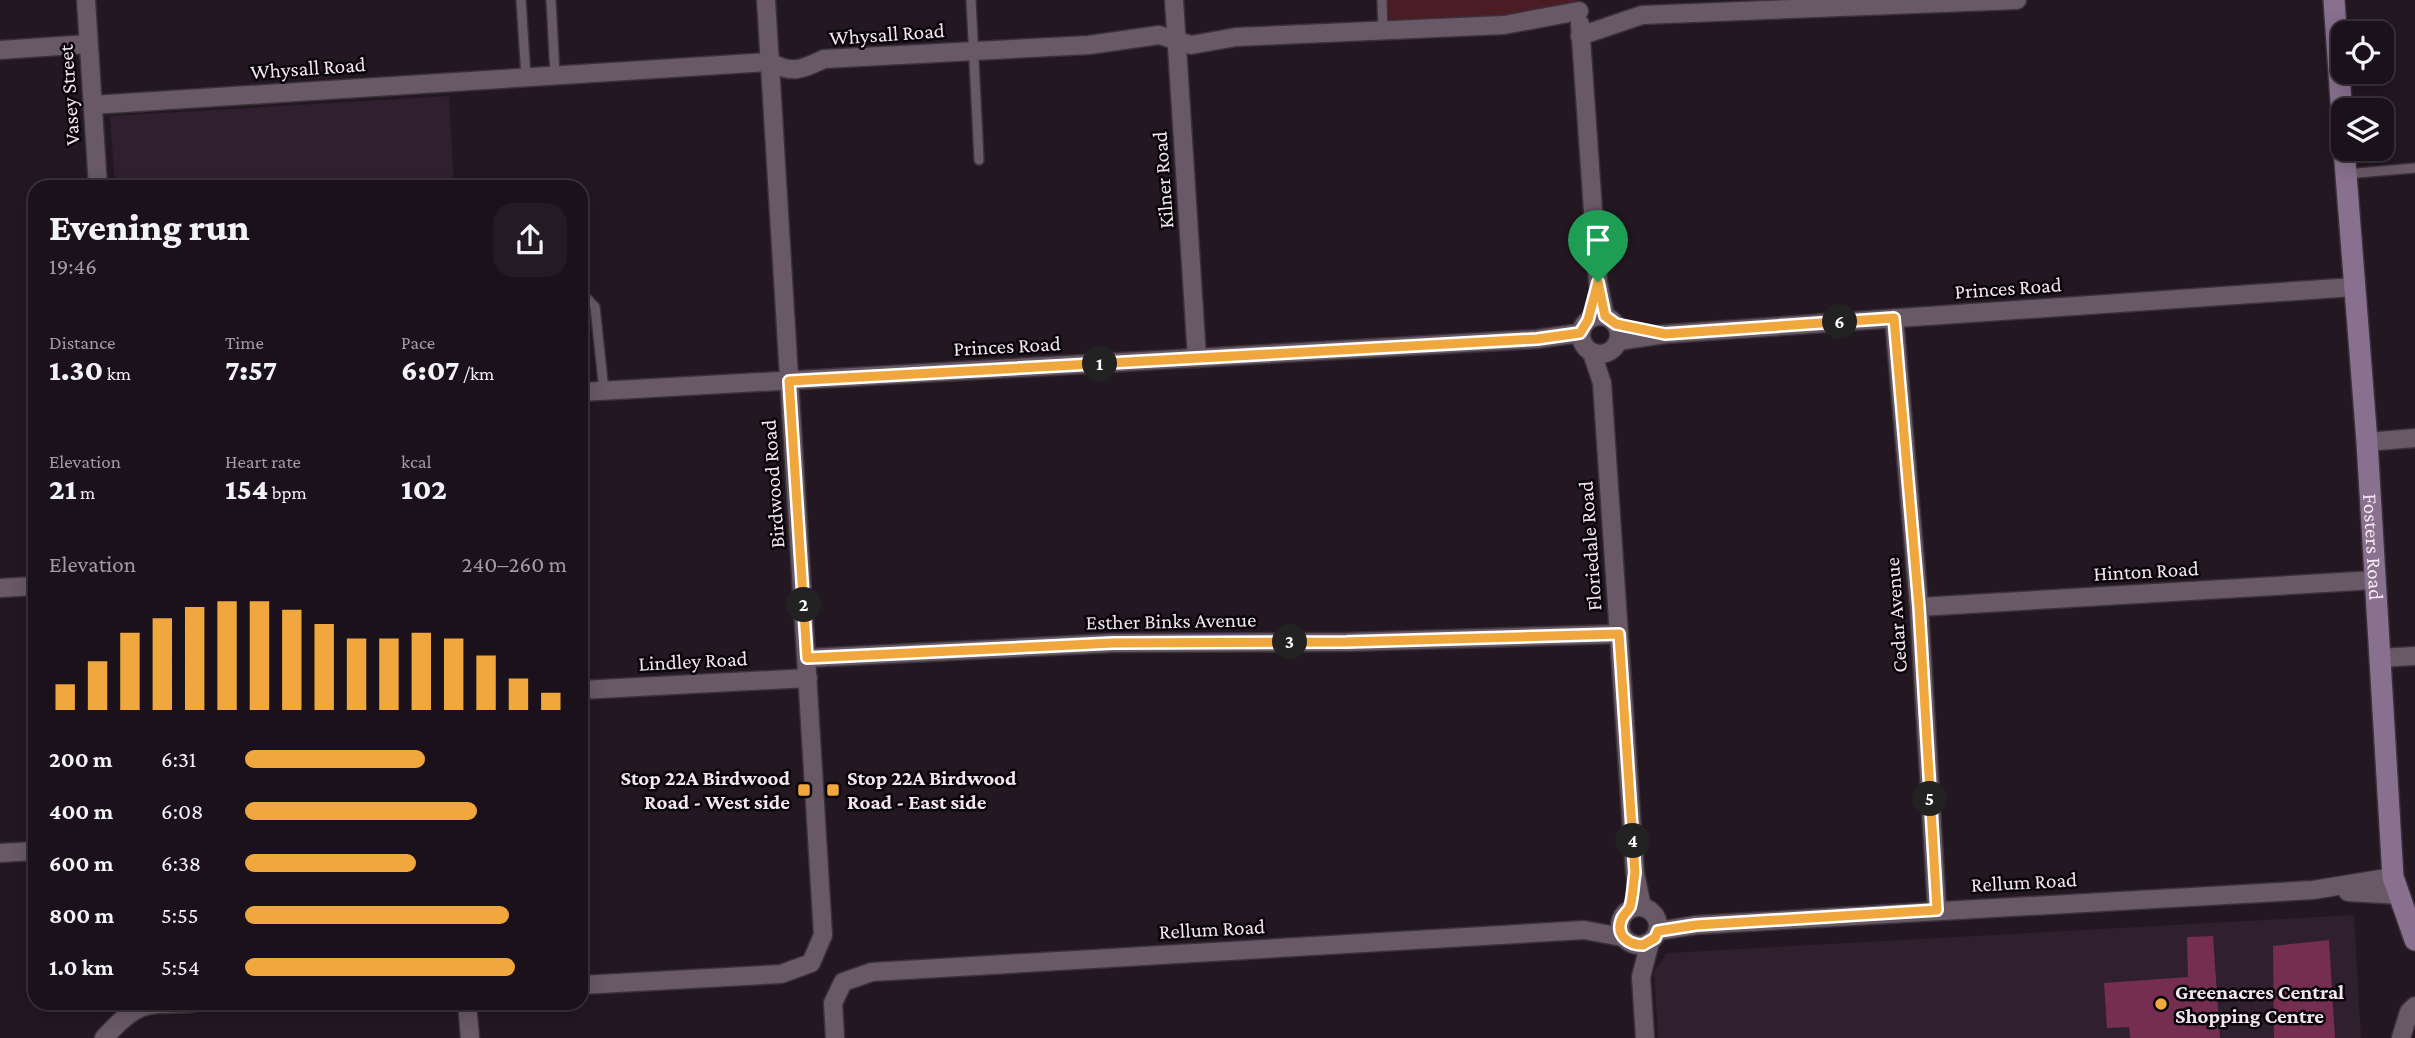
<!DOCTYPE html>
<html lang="en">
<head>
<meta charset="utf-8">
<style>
	:root { --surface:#1a111a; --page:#231a23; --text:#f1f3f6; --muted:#9f9da2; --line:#383139; --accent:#efa73e }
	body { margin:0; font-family:"Crimson Pro",serif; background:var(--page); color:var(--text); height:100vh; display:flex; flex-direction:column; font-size:26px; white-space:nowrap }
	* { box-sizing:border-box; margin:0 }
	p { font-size:23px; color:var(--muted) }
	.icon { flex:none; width:38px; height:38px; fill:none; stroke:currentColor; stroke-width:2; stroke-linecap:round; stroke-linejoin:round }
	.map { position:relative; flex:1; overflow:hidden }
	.details { position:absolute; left:28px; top:180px; width:560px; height:830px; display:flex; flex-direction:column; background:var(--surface); border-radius:21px; box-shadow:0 4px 18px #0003,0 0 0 2px var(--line) }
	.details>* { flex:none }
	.fabs { position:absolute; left:2331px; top:21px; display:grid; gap:14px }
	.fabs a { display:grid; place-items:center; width:63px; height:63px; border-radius:14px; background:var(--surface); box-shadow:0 4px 18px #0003,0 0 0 2px var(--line); font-size:35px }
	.pin { position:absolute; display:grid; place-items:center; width:60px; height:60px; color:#fff; margin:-72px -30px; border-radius:50% 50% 50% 0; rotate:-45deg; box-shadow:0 0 7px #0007 }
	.pin .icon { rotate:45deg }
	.km { position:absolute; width:35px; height:35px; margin:-18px; border-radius:50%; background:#222; color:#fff; font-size:19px; line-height:35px; text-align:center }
	.round { display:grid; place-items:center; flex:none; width:74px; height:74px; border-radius:21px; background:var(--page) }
	.headline { display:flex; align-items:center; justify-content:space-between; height:119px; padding:0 21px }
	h1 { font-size:38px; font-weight:800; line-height:52px }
	.figures { display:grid; grid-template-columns:repeat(3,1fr); gap:10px; height:119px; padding:7px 21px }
	.figures div { display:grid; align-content:center }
	.figures b { font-size:30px; font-weight:800 }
	.figures small { font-size:19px; font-weight:400 }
	.figures p { font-size:19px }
	.chart { height:196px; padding:14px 21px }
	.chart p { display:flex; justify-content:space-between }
	.chart svg { width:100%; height:126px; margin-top:7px; stroke:var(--accent); stroke-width:6 }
	ul { padding:0 21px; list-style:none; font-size:23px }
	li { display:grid; grid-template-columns:112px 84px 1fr; align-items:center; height:52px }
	li i { height:18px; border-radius:9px; background:var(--accent) }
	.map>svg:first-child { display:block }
	.built { fill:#301f2e }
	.green { fill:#4a1c24 }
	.building { fill:#752d51 }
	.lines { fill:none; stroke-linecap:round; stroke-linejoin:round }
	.lane-casing { stroke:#3a3139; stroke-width:12 }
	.street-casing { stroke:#3a3139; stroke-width:21 }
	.secondary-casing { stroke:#3a3139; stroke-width:24 }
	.lane { stroke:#695966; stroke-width:9 }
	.street { stroke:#695966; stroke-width:18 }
	.secondary { stroke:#88708e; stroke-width:21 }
	.route-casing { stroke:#fff; stroke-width:14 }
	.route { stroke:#efa73e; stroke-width:9 }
	.poi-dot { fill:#efa73e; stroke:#090509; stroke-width:2.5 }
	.labels { text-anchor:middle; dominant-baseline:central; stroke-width:5; stroke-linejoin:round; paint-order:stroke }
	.street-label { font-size:21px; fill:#f1e8ef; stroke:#090509 }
	.poi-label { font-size:21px; font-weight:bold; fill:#f1e8ef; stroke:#090509; text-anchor:start }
</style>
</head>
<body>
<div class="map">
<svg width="2415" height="1038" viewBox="0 0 2415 1038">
	<rect width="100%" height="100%" fill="#231722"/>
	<g class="built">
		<path d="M449,96l5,91h-339l-5,-71z"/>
		<path d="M2354,915l7,123h-703l-4,-66 13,-19z"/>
	</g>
	<path class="green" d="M1382,0h196l1,11 -196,19z"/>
	<g class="building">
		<path d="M2213,936l7,102h-90l-1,-11 -22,1 -3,-45 84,-6 -1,-40z"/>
		<path d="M2329,940l6,98h-61l-1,-92z"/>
	</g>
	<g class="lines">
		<defs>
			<g id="lane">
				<path d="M521,0l5,77"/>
				<path d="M551,0l4,75"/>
				<path d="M971,0l8,160"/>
				<path d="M1382,0l1,30"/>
				<path d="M2346,174l69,-6"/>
				<path d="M581,292l14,15 9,84"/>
			</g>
			<g id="street">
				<path d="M86,0l12,187"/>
				<path d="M1174,0l23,358"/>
				<path d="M1580,24l18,258 7,34"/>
				<path d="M1580,36l62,-21 375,-15"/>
				<path d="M0,50l88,-6"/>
				<path d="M92,105l677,-43c24,12 31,8 55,-3l265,-14 70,-10 32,10 45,-8 268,-12 75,-14"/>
				<circle cx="1600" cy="335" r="19"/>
				<path d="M1894,318l25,289 18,303"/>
				<path d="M1618,341l47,-7 689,-47"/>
				<path d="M1592,353l10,30 33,490 7,34"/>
				<path d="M581,392l956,-53 43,-6"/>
				<path d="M2367,442l48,-4"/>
				<path d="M0,588l35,-2"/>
				<path d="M1919,607l456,-27"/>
				<path d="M807,658l306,-15 233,-1 273,-8"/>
				<path d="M2380,658l35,-2"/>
				<path d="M581,690l227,-12"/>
				<path d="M0,853l35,-2"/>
				<path d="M2348,892l52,3"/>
				<circle cx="1639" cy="926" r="19"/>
				<path d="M1658,931l38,-6 617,-35 80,-13"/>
				<path d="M581,985l200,-11 30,-11 12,-28 -57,-935"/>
				<path d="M467,1003l3,35"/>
				<path d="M104,1038c33,-36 39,-34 87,-35"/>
				<path d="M835,1038l-2,-35 10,-21 29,-10 712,-42 38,7"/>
				<path d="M1645,1038l-4,-61 9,-35"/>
				<path d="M2401,1038l8,-26 6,-6"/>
			</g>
			<g id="secondary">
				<path d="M2334,0l9,131"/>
				<path id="s1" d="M2344,149l23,293 26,435 22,63"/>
			</g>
		</defs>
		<use href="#lane" class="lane-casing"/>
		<use href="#street" class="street-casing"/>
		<use href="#secondary" class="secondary-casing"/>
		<use href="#lane" class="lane"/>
		<use href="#street" class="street"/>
		<use href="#secondary" class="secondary"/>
	</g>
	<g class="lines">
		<defs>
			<path id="route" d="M1598,282l7,34 11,8 49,10 229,-16 25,289 18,303 -241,15 -38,6 -3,7 -12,7c-14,0 -27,-9 -22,-24 1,-6 7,-9 9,-14 3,-10 3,-23 5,-34l-16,-239 -273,8 -233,1 -306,15 -18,-277 748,-42 43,-6 8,-13z"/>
		</defs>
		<use href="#route" class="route-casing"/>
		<use href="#route" class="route"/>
	</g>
	<g class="poi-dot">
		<rect x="797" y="783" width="14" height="14" rx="3.5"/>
		<rect x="826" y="783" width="14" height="14" rx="3.5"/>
		<circle cx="2161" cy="1004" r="7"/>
	</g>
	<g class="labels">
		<g class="street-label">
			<text transform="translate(887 34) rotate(-4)">Whysall Road</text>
			<text transform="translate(308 68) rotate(-4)">Whysall Road</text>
			<text transform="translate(69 95) rotate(-94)">Vasey Street</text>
			<text transform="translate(1163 180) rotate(-94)">Kilner Road</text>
			<text transform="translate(2008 288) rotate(-4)">Princes Road</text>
			<text transform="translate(1007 346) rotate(-3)">Princes Road</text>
			<text transform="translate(773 484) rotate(-94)">Birdwood Road</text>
			<text transform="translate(1590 546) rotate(-94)">Floriedale Road</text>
			<text stroke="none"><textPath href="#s1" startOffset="399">Fosters Road</textPath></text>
			<text transform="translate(2146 571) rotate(-3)">Hinton Road</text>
			<text transform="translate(1896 615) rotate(-94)">Cedar Avenue</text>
			<text transform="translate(1171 621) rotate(-1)">Esther Binks Avenue</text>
			<text transform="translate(693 661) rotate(-3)">Lindley Road</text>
			<text transform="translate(2024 882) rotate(-3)">Rellum Road</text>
			<text transform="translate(1212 929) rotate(-3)">Rellum Road</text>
		</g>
		<g class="poi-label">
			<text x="790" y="778" text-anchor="end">Stop 22A Birdwood<tspan x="790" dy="24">Road - West side</tspan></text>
			<text x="847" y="778">Stop 22A Birdwood<tspan x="847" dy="24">Road - East side</tspan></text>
			<text x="2175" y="992">Greenacres Central<tspan x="2175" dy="24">Shopping Centre</tspan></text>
		</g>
	</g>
</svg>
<div class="fabs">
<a><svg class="icon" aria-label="locate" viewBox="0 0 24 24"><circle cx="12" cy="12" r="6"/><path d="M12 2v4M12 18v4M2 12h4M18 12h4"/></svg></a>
<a><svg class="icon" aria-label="layers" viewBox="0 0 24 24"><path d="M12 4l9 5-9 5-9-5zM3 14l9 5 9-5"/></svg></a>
</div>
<div class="pin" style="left:1598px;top:282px;background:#1e9e55"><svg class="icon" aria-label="arrive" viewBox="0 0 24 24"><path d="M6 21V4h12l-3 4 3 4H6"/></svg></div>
<b class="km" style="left:1100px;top:364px">1</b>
<b class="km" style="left:804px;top:605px">2</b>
<b class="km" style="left:1290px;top:642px">3</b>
<b class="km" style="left:1633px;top:841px">4</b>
<b class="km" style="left:1930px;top:799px">5</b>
<b class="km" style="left:1840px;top:322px">6</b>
<section class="details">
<div class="headline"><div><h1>Evening run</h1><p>19:46</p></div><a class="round"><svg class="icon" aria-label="share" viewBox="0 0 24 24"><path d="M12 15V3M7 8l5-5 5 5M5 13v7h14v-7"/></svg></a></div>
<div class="figures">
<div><p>Distance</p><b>1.30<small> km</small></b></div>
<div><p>Time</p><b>7:57</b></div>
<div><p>Pace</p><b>6:07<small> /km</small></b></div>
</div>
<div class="figures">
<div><p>Elevation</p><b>21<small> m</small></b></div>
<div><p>Heart rate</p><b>154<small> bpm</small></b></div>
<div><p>kcal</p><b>102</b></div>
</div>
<div class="chart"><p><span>Elevation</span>240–260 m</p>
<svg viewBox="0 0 160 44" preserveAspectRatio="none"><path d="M5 44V35M15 44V27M25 44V17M35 44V12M45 44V8M55 44V6M65 44V6M75 44V9M85 44V14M95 44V19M105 44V19M115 44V17M125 44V19M135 44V25M145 44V33M155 44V38"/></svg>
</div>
<ul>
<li><b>200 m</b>6:31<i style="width:56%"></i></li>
<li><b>400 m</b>6:08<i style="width:72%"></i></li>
<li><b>600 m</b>6:38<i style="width:53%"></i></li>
<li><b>800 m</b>5:55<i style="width:82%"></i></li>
<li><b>1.0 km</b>5:54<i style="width:84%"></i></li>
</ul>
</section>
</div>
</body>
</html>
